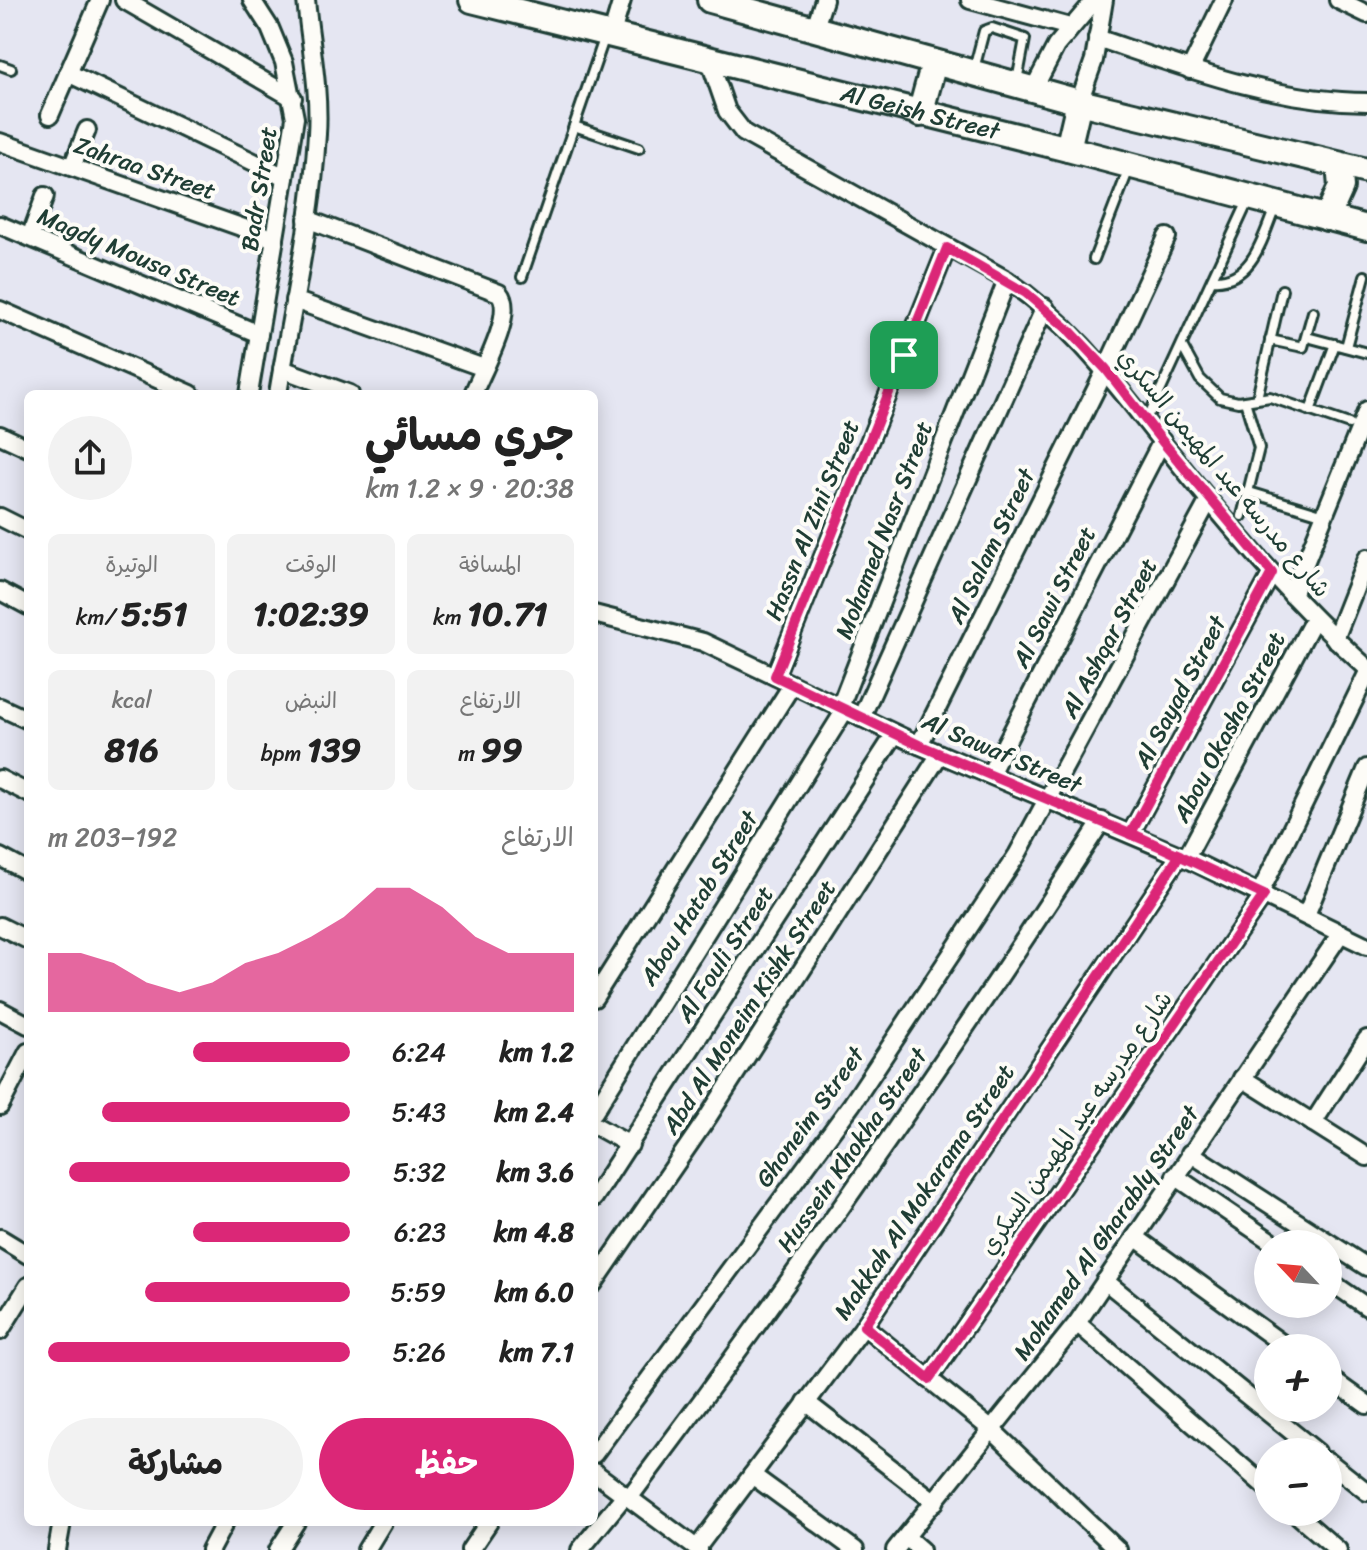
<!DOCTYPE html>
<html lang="ar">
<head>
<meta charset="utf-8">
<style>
	:root { --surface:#fff; --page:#f2f2f2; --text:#222; --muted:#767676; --accent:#db2777 }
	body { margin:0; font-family:Sriracha,"Playpen Sans Arabic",sans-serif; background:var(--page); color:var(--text); direction:rtl; height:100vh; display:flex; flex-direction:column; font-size:30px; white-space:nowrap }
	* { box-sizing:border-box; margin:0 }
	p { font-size:26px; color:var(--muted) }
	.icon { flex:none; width:44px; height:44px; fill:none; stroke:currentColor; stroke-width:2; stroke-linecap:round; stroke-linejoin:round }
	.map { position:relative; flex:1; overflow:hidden; direction:ltr }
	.panel { position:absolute; left:24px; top:390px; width:574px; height:1136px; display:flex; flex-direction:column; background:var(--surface); border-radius:12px; box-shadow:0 4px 20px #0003; direction:rtl }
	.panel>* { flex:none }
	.needle { width:52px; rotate:296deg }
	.buttons { position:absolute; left:1254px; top:1230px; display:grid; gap:16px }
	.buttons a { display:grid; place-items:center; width:88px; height:88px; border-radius:50%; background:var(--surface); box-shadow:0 4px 20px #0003; font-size:40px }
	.pin { position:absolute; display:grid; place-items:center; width:68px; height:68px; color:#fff; margin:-34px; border-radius:16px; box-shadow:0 4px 12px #0006 }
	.round { display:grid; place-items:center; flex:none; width:84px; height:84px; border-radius:42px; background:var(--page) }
	.summary { display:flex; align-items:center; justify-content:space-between; height:136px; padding:0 24px }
	h1 { font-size:44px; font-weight:700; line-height:60px }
	.figures { display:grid; grid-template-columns:repeat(3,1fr); gap:12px; height:136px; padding:8px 24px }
	.figures div { display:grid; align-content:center; border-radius:12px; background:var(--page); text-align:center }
	.figures b { font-size:34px; font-weight:700 }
	.figures small { font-size:22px; font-weight:400 }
	.figures p { font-size:22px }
	.chart { height:224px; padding:16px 24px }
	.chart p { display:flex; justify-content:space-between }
	.chart svg { width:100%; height:144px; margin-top:8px; fill:var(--accent); opacity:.7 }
	.primary-button { display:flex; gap:16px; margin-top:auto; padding:16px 24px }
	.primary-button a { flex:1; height:92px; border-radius:48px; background:var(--accent); color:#fff; font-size:32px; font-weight:700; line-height:92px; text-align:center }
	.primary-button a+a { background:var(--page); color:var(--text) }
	ul { padding:0 24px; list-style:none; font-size:26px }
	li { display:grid; grid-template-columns:128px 96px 1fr; align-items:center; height:60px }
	li i { height:20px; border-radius:10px; background:var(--accent) }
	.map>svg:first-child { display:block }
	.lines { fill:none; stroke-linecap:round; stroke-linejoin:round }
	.service-casing { stroke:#1f3d34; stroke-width:14 }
	.minor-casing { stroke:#1f3d34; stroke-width:22 }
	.secondary-casing { stroke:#1f3d34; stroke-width:30 }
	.service { stroke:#fdfcf7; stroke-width:8 }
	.minor { stroke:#fdfcf7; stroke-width:16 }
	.secondary { stroke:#fdfcf7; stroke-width:24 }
	.route-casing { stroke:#fff; stroke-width:16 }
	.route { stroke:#db2777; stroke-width:10 }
	.labels { text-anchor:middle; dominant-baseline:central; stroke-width:8; stroke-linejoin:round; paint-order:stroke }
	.street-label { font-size:24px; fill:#1f3d34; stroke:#fdfcf7 }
</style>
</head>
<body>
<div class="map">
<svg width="1367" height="1550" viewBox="0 0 1367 1550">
	<rect width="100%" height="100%" fill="#e5e6f2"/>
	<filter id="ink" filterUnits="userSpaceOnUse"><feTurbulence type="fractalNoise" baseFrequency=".0125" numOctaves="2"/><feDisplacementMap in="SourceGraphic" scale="16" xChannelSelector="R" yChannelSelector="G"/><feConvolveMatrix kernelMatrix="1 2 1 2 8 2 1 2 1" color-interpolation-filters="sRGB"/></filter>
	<g filter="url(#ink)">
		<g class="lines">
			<defs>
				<g id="service">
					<path d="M0,65l11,4"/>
					<path d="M974,69l10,-38 8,-3 33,11 -8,42"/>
					<path d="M574,126l65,22"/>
					<path d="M1094,259l36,-93"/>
					<path d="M522,277l83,-241"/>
					<path d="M1212,280c41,3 51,-44 64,-75"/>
					<path d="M1307,337l60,16"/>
					<path d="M1270,340l33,7 10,-35"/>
					<path d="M1182,346l18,33 20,19 18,4 32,-5 79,27"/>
					<path d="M1346,347l19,-71"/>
					<path d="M1257,398l25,-108"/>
					<path d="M1151,411l97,-210"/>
					<path d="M1310,411l25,-67"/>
					<path d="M1249,492l69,21"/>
					<path d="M1242,516l17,-68 -14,-47"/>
				</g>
				<g id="minor">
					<path d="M124,0l169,98"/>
					<path d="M970,0l100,27"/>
					<path d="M1338,0l29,14"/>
					<path d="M814,30l10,-30"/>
					<path d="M612,33l10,-33"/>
					<path d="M1097,38c89,30 175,63 270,64"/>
					<path d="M709,59l18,52 17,22 263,147c65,44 107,102 155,162 63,79 129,158 205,226"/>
					<path d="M1190,70l34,-70"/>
					<path d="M68,73l217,104"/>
					<path d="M1033,90l23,-44 39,-46"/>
					<path d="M1079,102l15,-42 10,-60"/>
					<path d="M50,115l50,-115"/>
					<path d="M0,142l275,97"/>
					<path d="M72,167l15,-37"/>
					<path d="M307,219l192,74c17,20 -17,78 -26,101"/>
					<path d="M0,225l259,109"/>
					<path d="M30,237l15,-41"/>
					<path d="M294,300l190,68"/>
					<path d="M0,310l191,84"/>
					<path d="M282,369l68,25"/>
					<path d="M249,394l46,-276 -11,-56 -14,-34 -18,-28"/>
					<path d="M278,394c14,-86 34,-173 39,-260 3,-45 -7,-90 -11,-134"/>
					<path d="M0,435l28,13"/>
					<path d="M0,517l28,14"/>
					<path d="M0,591l28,15"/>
					<path d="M1292,595l75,-185"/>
					<path d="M594,614l109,28 216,103 267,113 181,88"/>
					<path d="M1335,639l32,-81"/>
					<path d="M775,676l172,-428"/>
					<path d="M0,707l28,13"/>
					<path d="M840,707l167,-427"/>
					<path d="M861,718l184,-411"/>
					<path d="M919,745l187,-376 61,-132"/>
					<path d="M990,774l172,-333"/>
					<path d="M0,779l28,14"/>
					<path d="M1131,833l141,-260"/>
					<path d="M0,857l28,15"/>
					<path d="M1186,858l128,-239"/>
					<path d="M1260,893l107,-219"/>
					<path d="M1306,915l61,-147"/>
					<path d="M0,926l28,14"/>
					<path d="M594,998l198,-313"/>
					<path d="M0,1010l28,15"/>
					<path d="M1242,1078l125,79"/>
					<path d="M0,1106l28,-54"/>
					<path d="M594,1112l251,-402"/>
					<path d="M1313,1123l54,-84"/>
					<path d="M594,1125l36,20"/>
					<path d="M1190,1153l177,114"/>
					<path d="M1175,1176l100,68"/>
					<path d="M594,1198l301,-464"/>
					<path d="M1135,1237l153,111"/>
					<path d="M0,1238l28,17"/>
					<path d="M1328,1280l39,27"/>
					<path d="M1105,1281l212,171"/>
					<path d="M594,1283l114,-166 232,-363"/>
					<path d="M1077,1323l191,166"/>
					<path d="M864,1326l129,105 125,119"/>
					<path d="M0,1331l28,-45"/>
					<path d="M1328,1377l39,28"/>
					<path d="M929,1379l335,-484"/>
					<path d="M806,1402l129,100"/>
					<path d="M594,1454l258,-350 165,-249 192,-355"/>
					<path d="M1328,1461l39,31"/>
					<path d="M594,1472l105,78"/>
					<path d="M752,1475l103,75"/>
					<path d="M629,1498c166,-220 323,-445 473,-677"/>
					<path d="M1294,1512l44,38"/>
					<path d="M906,1537l15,13"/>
					<path d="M697,1548l167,-222 316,-471"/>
					<path d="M57,1550l5,-28"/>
					<path d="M210,1550l15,-28"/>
					<path d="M278,1550l18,-28"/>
					<path d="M366,1550l17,-28"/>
					<path d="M470,1550l19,-28"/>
					<path d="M580,1550l45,-55"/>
					<path d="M895,1550l182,-227 264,-390"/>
				</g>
				<g id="secondary">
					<path id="s1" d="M472,0l596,149 299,79"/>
					<path d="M710,0l369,102 288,69"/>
					<path d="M920,114l14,-51"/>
					<path d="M1068,149l11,-47"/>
					<path d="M1327,218l14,-31 -2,-22"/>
				</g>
			</defs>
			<use href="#service" class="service-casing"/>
			<use href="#minor" class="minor-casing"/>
			<use href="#secondary" class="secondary-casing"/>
			<use href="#service" class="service"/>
			<use href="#minor" class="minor"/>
			<use href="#secondary" class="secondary"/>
		</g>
	</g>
	<g class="lines" filter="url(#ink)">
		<defs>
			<path id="route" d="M904,355l-129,321 144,69 261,110 -316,471 65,53 335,-484 -133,-62 141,-260 -110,-132 -56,-72 -36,-38 -44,-38 -79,-45 -43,107"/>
		</defs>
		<use href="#route" class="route-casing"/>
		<use href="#route" class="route"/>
	</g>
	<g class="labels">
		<g class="street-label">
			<text stroke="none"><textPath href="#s1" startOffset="462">Al Geish Street</textPath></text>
			<text transform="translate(145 168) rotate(19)">Zahraa Street</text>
			<text transform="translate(259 189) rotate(-81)">Badr Street</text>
			<text transform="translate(139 257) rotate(23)">Magdy Mousa Street</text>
			<text transform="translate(1224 473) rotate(50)">شارع مدرسه عبد المهيمن السكري</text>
			<text transform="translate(812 520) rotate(-68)">Hassn Al Zini Street</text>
			<text transform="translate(884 530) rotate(-69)">Mohamed Nasr Street</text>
			<text transform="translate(991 546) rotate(-64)">Al Salam Street</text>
			<text transform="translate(1054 597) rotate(-63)">Al Sawi Street</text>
			<text transform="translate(1109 638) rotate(-62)">Al Ashqar Street</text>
			<text transform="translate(1180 692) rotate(-62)">Al Sayad Street</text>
			<text transform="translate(1229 727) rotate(-62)">Abou Okasha Street</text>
			<text transform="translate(1002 753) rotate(23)">Al Sawaf Street</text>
			<text transform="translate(699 898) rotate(-58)">Abou Hatab Street</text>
			<text transform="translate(725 954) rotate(-57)">Al Fouli Street</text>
			<text transform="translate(749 1007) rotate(-57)">Abd Al Moneim Kishk Street</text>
			<text transform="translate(810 1117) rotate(-54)">Ghoneim Street</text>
			<text transform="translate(1076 1123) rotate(-55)">شارع مدرسه عبد المهيمن السكري</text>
			<text transform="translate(852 1150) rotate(-55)">Hussein Khokha Street</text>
			<text transform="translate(924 1192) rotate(-56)">Makkah Al Mokarama Street</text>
			<text transform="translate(1106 1233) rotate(-55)">Mohamed Al Gharably Street</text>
		</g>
	</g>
</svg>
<div class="buttons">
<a><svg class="needle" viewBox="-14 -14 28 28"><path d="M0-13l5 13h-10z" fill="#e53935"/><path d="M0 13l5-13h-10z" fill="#767676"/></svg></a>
<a>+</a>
<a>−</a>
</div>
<div class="pin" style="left:904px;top:355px;background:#1e9e55"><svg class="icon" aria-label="arrive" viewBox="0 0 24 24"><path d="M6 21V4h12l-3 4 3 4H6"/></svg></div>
<section class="panel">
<div class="summary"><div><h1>جري مسائي</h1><p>20:38 · 9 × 1.2 km</p></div><a class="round"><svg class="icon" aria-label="share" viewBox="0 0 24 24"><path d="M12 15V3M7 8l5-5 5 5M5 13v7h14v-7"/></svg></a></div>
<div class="figures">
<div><p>المسافة</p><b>10.71<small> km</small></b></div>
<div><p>الوقت</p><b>1:02:39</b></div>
<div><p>الوتيرة</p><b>5:51<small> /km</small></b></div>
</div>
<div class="figures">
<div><p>الارتفاع</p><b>99<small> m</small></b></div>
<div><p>النبض</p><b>139<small> bpm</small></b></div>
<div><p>kcal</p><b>816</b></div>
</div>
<div class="chart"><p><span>الارتفاع</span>192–203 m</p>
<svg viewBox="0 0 160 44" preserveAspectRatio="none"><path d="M0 44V26L10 26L20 29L30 35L40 38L50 35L60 29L70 26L80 21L90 15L100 6L110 6L120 12L130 21L140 26L150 26L160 26V44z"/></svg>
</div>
<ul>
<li><b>1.2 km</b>6:24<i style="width:52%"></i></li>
<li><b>2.4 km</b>5:43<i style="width:82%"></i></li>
<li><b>3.6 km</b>5:32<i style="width:93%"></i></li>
<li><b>4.8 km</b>6:23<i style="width:52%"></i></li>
<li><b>6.0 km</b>5:59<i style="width:68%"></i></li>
<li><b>7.1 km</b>5:26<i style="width:100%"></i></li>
</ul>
<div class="primary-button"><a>حفظ</a><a>مشاركة</a></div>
</section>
</div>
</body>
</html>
